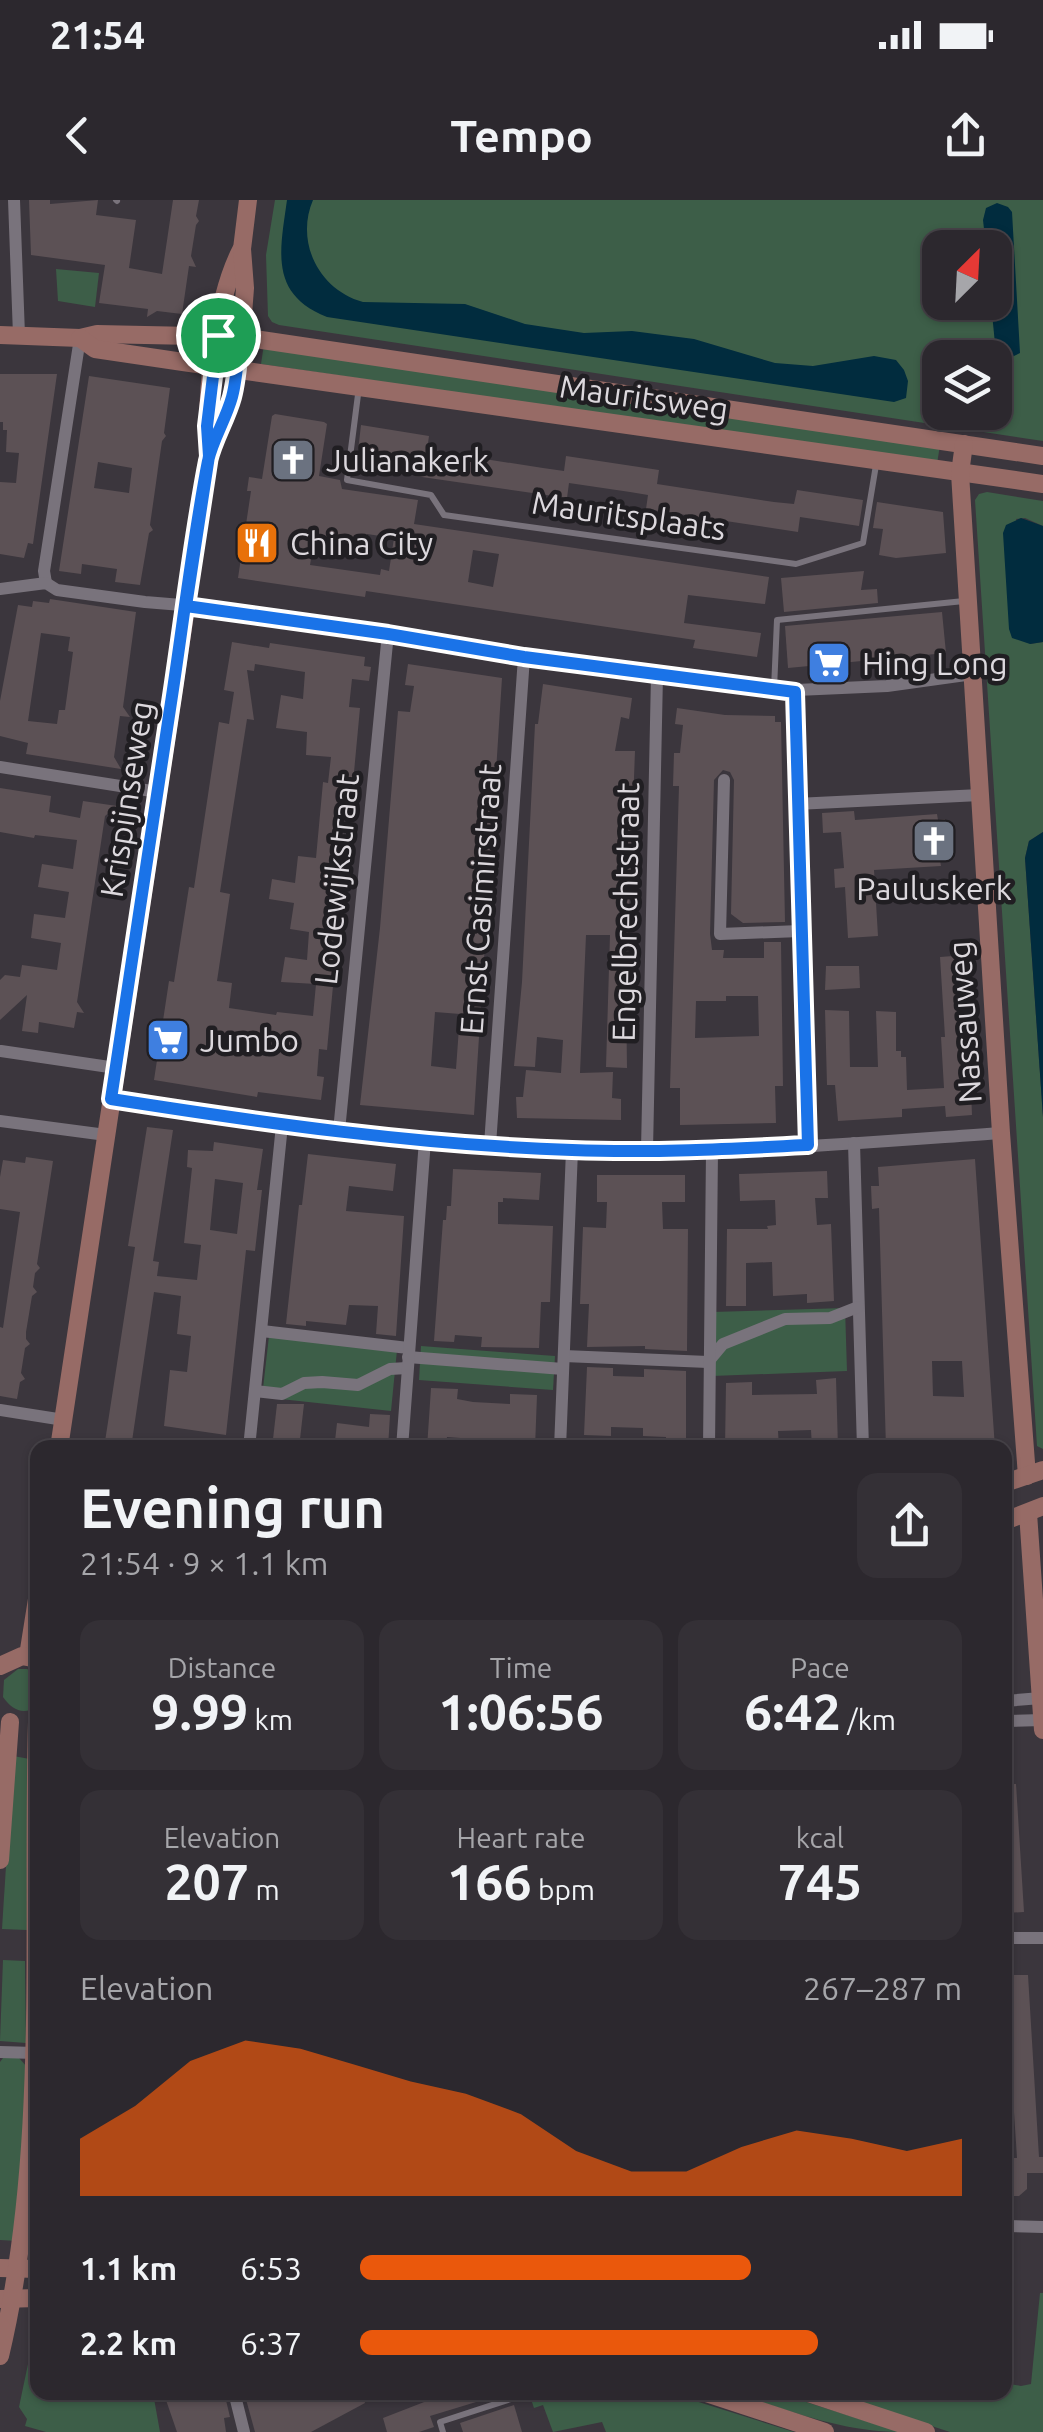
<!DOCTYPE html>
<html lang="en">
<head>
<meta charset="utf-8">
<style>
	:root { --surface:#2c282e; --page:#343036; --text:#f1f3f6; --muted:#a6a6aa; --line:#48444a; --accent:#ea580c }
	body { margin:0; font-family:Ubuntu,sans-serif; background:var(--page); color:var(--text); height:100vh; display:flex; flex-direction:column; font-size:38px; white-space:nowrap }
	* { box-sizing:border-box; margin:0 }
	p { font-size:32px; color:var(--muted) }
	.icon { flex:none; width:55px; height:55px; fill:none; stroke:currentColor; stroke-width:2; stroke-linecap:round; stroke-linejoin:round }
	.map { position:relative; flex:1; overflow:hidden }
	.side { position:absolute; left:30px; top:1240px; width:982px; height:960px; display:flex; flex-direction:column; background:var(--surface); border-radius:20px; box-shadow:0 2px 8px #0004,0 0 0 2px var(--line) }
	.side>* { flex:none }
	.needle { width:65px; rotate:24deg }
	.tools { position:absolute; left:922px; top:30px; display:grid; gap:20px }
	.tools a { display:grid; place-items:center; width:90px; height:90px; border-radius:20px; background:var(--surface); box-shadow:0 2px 8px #0004,0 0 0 2px var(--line); font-size:50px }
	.pin { position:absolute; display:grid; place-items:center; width:85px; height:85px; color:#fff; margin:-42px; border:5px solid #fff; border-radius:50%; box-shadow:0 2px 10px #0007 }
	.round { display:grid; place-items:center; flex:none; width:105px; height:105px; border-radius:20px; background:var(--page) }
	.summary { display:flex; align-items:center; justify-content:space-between; height:170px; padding:0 50px }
	h1 { font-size:55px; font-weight:700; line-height:75px }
	.stats { display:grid; grid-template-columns:repeat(3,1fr); gap:15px; height:170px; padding:10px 50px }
	.stats div { display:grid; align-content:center; border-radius:20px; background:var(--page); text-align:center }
	.stats b { font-size:50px; font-weight:700 }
	.stats small { font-size:28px; font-weight:400 }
	.stats p { font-size:28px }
	.chart { height:280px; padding:20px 50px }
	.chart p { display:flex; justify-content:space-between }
	.chart svg { width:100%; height:180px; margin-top:10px; fill:var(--accent); opacity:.7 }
	ul { padding:0 50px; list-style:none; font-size:32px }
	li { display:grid; grid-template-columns:160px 120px 1fr; align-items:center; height:75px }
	li i { height:25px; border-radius:12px; background:var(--accent) }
	.status { display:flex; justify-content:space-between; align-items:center; height:70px; padding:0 50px; background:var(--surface); direction:ltr }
	.status svg { height:28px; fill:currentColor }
	header { display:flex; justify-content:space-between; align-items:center; height:130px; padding:0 50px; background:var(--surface); font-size:45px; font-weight:700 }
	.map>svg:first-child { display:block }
	.green { fill:#3d5e48; fill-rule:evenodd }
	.water { fill:#012c3e }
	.building { fill:#5c5155; fill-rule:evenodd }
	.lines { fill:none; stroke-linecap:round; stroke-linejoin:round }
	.lane { stroke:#79737c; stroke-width:6 }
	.street { stroke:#79737c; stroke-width:12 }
	.secondary { stroke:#976b66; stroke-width:18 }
	.route-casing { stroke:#fff; stroke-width:20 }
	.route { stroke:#1a73e8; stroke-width:12 }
	.labels { text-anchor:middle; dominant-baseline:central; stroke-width:9; stroke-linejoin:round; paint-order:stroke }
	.street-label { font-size:32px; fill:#dcd8dd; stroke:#201e22 }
	.poi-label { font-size:32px; fill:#dcd8dd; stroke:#201e22; text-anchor:start }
</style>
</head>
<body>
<div class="status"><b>21:54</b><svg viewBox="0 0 49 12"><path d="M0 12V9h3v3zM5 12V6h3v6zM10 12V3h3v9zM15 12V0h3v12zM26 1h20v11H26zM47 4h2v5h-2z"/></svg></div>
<header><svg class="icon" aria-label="back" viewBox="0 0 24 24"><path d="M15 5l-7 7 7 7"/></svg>Tempo<svg class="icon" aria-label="share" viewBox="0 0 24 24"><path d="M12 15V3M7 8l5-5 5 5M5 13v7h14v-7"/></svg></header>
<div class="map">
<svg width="1043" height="2232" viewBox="0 0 1043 2232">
	<rect width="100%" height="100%" fill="#3b363d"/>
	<g class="green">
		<path d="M275,0h768v241l-764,-116 -7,-3 -4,-6 -2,-61zM940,48h55v54h-55zM940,158h55v54h-55z"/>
		<path d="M56,69l43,4 -4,34 -37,-6z"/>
		<path d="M264,144l676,101 -3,19 -676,-100z"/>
		<path d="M987,292l56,9v25l-18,-8 -9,1 14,125 13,-2v190l-14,9 -4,17 18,259v332l-6,-3 -62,-946 4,-6z"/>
		<path d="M845,1108l2,63 -135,5v-64z"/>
		<path d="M269,1136l128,14 -6,61 -129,-14z"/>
		<path d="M421,1146l134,10 -2,34 -134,-10z"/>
		<path d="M18,1469h9l10,5v32c-13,10 -25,4 -34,-9l1,-17z"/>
		<path d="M13,1556l17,3 -3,171 -25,-1z"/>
		<path d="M3,1760l22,1 1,82 -26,-2z"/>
		<path d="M3,1858h16l8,9 -10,174 -17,-1v-178z"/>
		<path d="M1040,2093h3v139h-93l-120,-39 175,-1v-9l16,3 10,-2z"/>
		<path d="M37,2133l1,59 115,1 7,39h-114l-21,-6 2,-7 -8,-12 13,-62z"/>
		<path d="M529,2193h141l124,39h-188l-4,-10 -49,10 -10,-27 -9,3z"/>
		<path d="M733,2193h45l122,39c-59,0 -112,-22 -167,-39z"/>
	</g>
	<g class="water">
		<path d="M287,0h26c-18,42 6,90 50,102l102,2 60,20 59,9 48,-2 62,8 81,24 38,3 61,-10 22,4 8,10 4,11 -2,17 -12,4 -567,-85c-58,-23 -47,-66 -40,-117z"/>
		<path d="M997,3l11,4 4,5 8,141 -12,6 -12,-5 -5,-51 4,-1v-54l-9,-1 -3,-27 3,-12z"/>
		<path d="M1021,318l22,8v116l-13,2 -18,-6 -3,-9 -6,-96 3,-8z"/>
		<path d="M1043,632v285l-18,-259 4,-17z"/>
	</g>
	<g class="building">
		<path d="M29,0h21v4l48,-4 -2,15 40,5 -7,48 33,6 11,-74h26l-3,16 3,5 -3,4 -5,31 5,11 -7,-1 -7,48 -25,-3 -10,6 1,-8 -49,-6 6,-38 -74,-10z"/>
		<path d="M0,174h57l-24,170 -5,-1 -4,15 -24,-4v-72l16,1 3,-30 -13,-1 1,-22h-4v-8h-3z"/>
		<path d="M89,176l81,12 -6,45 2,3 -4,5 -12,84 3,5 -4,3 -9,52 -25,-3 2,-13 -35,-5 -1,10 -22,-3zM98,262l34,6 -3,25 -35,-5z"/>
		<path d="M275,214l49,8 3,2 -8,52 21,4 2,9 76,11 -4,24 355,53 -4,27 -77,-9 -4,28 77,10 -4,24 -64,-9 2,-8 -329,-49 -1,6 -127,-19 13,-87h-4l2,-14 13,2 10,-63zM367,334l27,4 -5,33 -8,-2 -1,6 -70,-10 5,-29 50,8zM473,350l26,4 -6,33 -25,-5z"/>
		<path d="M361,225l68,11 -2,14 116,18 21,3 2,-15 93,14 -2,14 117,18 20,2 3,-14 66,10 -4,26 -59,-9 -2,15 -152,-23 2,-14 -18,-3 -61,-9 -2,15 -152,-22 3,-16 -60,-9z"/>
		<path d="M877,302l66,10 3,41 -50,5 -17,-3 4,-26 -10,-1z"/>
		<path d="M864,371l-3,19 16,-1 1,14 -94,9 -3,-34z"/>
		<path d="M50,399l86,13 -13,95 7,10 -10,-1 -6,41 7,12 -95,-15 2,-11 -28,-7v-35l18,-96 14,2 1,-6 16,2zM41,433l29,4 -2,14 5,1 -8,58h-6l-2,14 -29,-3z"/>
		<path d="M942,412l4,41 -158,15 -3,-42z"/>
		<path d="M232,442l37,6 1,-5 95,14 -1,9 7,1 -2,14 -17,-2 -3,28 11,1 -9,96h-5l-14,150h4l-9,96 -8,-1 -2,27 7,1 -3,23 -63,-8 -1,5 -103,-17 15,-99 5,1 15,-95 5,1 25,-166 10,2 5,-32 -10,-2zM255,464l50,8 -2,27 -22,-4 -5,33 31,4 -1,23 25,2 -3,26 -5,-1 -7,76 -18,-2 -3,27 -23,-4 -3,20 25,4 -4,26 19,3 -2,28 -22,-3 -4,25 35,2 -3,32 -36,-4 -1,3 -47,-7 3,-25 -15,-2 13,-87 -10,-2 27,-173 7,1 -7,-50 7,1z"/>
		<path d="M408,464l94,14 -28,437 -114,-10 20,-177 18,-217 12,1 4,-26 -9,-1zM435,812l25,2 -4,55 -25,-3z"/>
		<path d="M543,484l89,14 -3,21 -8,-2 -6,34h20l-9,240 1,77 -21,-1 4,-132h-24l-6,138 33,-1 -1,26 9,1v21l-104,-2 -1,-21h7l3,-27 35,3 2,-33 -26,-3 -2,30 -21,-1 8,-84 13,-258h3z"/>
		<path d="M677,508l48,7 50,1v6h6l4,200 -42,1 -12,-9 3,-134 -4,-8 -7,-2 -9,10 -4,154 2,16h12l-1,8h41v-16h17l2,144h-8l1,37 -96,2v-37h-10l9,-302h-6l1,-33h6l3,-28 -8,-1zM726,796h32l1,40 -64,2 1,-37h30z"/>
		<path d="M0,588l51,8 -2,16 31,6 3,-17 34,5 -12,10 -28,186 7,11 -7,-1 -3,16 -35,-6 -1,11 -16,-2 5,-36 -27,25v-40l5,-5 15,2 2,-12 35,5 4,-27 -30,-5 3,-24 31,4 4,-26 -31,-5 4,-23 31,5 4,-29 -42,-5 -1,3 -34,-6z"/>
		<path d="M854,611l1,9 82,-6 1,6 7,-1 3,40 -8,1 1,6 -67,4 4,66 -30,2 -3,-51 -10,1 -1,-19 10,-1 -3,-36 -18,1 -1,-20z"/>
		<path d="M966,755l6,160 -26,2 -1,-11 -43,3v8l-64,4 -3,-36h-8l-2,-75 24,1 1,56h28l-2,-56 20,1v39h5v6h5l1,33 37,-2 -3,-51h4l-5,-80z"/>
		<path d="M826,766h33l1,22 -35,2z"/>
		<path d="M147,927l26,3 -20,131 6,1 -2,14 40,4 4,-35 -17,-2 8,-75 -5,-1 1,-17 25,1 1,-9 49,7 -6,41h5l-7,61 -9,-1 -20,185 -62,-9 6,-56 17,2 4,-36 -14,-2 4,-38 -27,-4 -23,156h-27l31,-201 -7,-1zM215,979l28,4 -6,51 -27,-4z"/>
		<path d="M308,954l88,10 -3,27 -44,-5 -3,25 58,5 -8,120 -20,-2 2,-28 -29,-1 -3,20 -40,-4v5l-20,-2 13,-119h3z"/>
		<path d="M26,957l27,4 -16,103 3,4 -5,5 -2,14 4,5 -5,4 -6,36v7l4,5 -5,4 -4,25 4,6 -5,3 -3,17 -17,-3v-69l3,1 17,-116 -20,-3v-32l3,-17 22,3z"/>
		<path d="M975,959l20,289h-56v-10l-42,2 -6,8h-5l-7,-240 -7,1 -1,-23h8l-1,-19zM932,1161h30l2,36 -31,-1z"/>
		<path d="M453,969l88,4 -2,27 -36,-2v4h-5v22l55,2 -3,76h-9l-2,46 -58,-1 1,-10 -27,-2 -1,7 -20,-1 9,-121h3l1,-14h4z"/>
		<path d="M827,971l1,27h-13l2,27 14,-1 3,77 -27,2v-9l-34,2 -1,-34 -26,1v43h-20l1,-77h41l-1,-3 9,-1 -1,-25 -35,1 -1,-27z"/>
		<path d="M597,975h88v27h-23l1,27h25l-1,122 -42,-2v-3l-58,1 2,-43h-9l3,-77 23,1 1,-26h-10z"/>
		<path d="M587,1167l26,1v8l31,1v-8l42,2v77h-20v-11l-23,-1v-8l-32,-1v9l-27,-1z"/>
		<path d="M836,1178l2,70h-26l-1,-18 -33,1 1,17h-54l1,-65 26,-1v13l65,-1 -1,-14z"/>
		<path d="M431,1188l27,1 -1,10 16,3 37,2v-10l27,1 -2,53h-49l1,-8 -40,-3 -1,11h-19z"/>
		<path d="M277,1204h27l-5,44h-27z"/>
		<path d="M370,1214l20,1 -2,33 -53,-7 2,-18 32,4z"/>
		<path d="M1005,1584h11l8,128 -19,1z"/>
		<path d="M1005,1775h23l11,182h4v16h-16v16l-8,7h-14v-38h12z"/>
		<path d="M168,2192h56l6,25 -6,1 2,14h-49l-11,-32 4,-1z"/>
		<path d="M244,2192h118l3,11 -54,29h-56z"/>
		<path d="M450,2192h59l-79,24 4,11 -15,5h-32l-4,-14z"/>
		<path d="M514,2205l8,27h-59l-3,-9z"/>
	</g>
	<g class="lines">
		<g class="lane">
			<path d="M116,0l1,1"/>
			<path d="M359,187l-12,93 84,15 13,20 352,49 67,-21 13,-78"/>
			<path d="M774,489l3,-69 187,-19"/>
			<path d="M443,2232l-3,-10 77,-25"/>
		</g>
		<g class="street">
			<path d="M14,0l5,135"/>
			<path d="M46,383l-2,-12 36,-233"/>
			<path d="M0,389l46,-6 11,7 88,12 73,6 306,49 250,34 113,-5 86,-12"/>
			<path d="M795,492l13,453"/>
			<path d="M0,567l158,25"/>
			<path d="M724,580l-4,154 80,-3"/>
			<path d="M796,604l184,-9"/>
			<path d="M1,851l115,17"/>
			<path d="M111,899c152,23 305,44 459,51 143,6 288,-7 431,-17"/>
			<path d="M0,921l106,14"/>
			<path d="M339,931l49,-498"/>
			<path d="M854,943l9,305"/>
			<path d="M490,945l34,-488"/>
			<path d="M647,950l10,-475"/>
			<path d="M262,1131l146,17"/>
			<path d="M564,1156l144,6 15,-18 62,-25 45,-1 28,-11"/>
			<path d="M408,1157l155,12"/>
			<path d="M255,1191l27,3 22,-11 18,-1 36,3 32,-16 17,-1"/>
			<path d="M0,1210l64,10"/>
			<path d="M249,1248l33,-323"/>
			<path d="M402,1248l23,-308"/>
			<path d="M560,1248l12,-298"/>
			<path d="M709,1248l3,-298"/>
			<path d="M1005,1501l36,-3"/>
			<path d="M1005,1521l37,-1"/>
			<path d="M1005,1738h38"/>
			<path d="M0,1852l35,1"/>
			<path d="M1005,2026l38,1"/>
			<path d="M234,2192l10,40"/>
		</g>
		<g class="secondary">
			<path d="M0,135l80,3 17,-4 144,3 802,119"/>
			<path d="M80,138l15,11 88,13 860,122"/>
			<path d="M964,244l-4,29 41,660 26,343"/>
			<path d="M209,249c-4,-55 7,-151 32,-199"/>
			<path d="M59,1248l150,-992 24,-62 10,-80 2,-26 -3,-39 6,-49"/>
			<path d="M1005,1283l38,-13"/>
			<path d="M1028,1313l15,217"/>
			<path d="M1005,1321l38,-15"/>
			<path d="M28,1456l10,-63"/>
			<path d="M0,1466l22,-10 15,3"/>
			<path d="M0,1660l10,-138"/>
			<path d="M0,2068l38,1"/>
			<path d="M0,2099l38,-1"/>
			<path d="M0,2156c49,-207 31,-423 37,-634"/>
			<path d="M703,2192l122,40"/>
			<path d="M805,2192l121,40"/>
		</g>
	</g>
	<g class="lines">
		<defs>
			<path id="route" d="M218,135l-11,91 2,30 -23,150 202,28 136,23 271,35 13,453c-79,4 -157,8 -236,5 -155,-5 -308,-27 -461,-51 19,-130 40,-260 59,-390 13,-83 22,-166 38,-248 5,-22 18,-42 24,-64 5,-19 6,-40 8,-60l-22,-2"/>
		</defs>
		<use href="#route" class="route-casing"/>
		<use href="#route" class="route"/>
	</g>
	<defs>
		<symbol id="church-square" viewBox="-11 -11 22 22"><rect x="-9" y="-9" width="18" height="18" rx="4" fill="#6b7280" stroke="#201e22"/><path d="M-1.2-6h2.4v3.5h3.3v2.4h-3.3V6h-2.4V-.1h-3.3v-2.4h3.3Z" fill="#fff"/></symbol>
		<symbol id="restaurant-square" viewBox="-11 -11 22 22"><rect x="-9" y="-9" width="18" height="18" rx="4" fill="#e8710a" stroke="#201e22"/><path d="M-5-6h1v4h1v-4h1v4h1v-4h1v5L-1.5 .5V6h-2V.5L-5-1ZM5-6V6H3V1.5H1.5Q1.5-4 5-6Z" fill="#fff"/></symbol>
		<symbol id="supermarket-square" viewBox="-11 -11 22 22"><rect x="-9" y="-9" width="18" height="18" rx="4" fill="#3f7fe0" stroke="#201e22"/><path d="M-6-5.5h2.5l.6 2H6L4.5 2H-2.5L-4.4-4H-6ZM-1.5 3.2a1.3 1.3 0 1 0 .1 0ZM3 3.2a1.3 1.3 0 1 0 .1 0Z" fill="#fff"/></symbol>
	</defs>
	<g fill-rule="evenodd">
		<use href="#church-square" x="268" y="235" width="50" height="50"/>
		<use href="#restaurant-square" x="232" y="318" width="50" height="50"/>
		<use href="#supermarket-square" x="804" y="438" width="50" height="50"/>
		<use href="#church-square" x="909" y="616" width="50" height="50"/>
		<use href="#supermarket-square" x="143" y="815" width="50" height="50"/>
	</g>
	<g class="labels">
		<g class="street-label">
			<text transform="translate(644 197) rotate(8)">Mauritsweg</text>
			<text transform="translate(629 315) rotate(8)">Mauritsplaats</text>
			<text transform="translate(126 599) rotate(-81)">Krispijnseweg</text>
			<text transform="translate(336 679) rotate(-84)">Lodewijkstraat</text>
			<text transform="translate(480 699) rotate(-86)">Ernst Casimirstraat</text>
			<text transform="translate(625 712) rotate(-89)">Engelbrechtstraat</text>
			<text transform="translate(964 822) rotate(-94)">Nassauweg</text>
		</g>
		<g class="poi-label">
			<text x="326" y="260">Julianakerk</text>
			<text x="290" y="343">China City</text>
			<text x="862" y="463">Hing Long</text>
			<text x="934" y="688" text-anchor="middle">Pauluskerk</text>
			<text x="200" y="840">Jumbo</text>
		</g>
	</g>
</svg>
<div class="tools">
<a><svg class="needle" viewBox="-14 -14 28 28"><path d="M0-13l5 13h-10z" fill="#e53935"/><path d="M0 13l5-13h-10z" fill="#a6a6aa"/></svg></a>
<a><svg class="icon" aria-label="layers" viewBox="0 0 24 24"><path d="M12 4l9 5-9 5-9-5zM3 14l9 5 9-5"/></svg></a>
</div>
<div class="pin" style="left:218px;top:135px;background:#1e9e55"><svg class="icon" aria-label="arrive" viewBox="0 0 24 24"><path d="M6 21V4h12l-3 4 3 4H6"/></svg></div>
<section class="side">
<div class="summary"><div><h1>Evening run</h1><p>21:54 · 9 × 1.1 km</p></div><a class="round"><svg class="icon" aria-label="share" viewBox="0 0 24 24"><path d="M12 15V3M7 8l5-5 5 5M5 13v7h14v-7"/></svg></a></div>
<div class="stats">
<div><p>Distance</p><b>9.99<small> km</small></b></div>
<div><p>Time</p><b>1:06:56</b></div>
<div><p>Pace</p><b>6:42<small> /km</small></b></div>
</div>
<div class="stats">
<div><p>Elevation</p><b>207<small> m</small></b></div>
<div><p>Heart rate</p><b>166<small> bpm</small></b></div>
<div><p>kcal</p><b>745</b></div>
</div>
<div class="chart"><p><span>Elevation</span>267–287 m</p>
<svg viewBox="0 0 160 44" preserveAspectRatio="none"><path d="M0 44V30L10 22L20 11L30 6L40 8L50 12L60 16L70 19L80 24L90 33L100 38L110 38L120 32L130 28L140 30L150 33L160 30V44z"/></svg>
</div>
<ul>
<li><b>1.1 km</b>6:53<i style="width:65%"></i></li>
<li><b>2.2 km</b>6:37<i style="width:76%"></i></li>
</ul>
</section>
</div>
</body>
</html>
